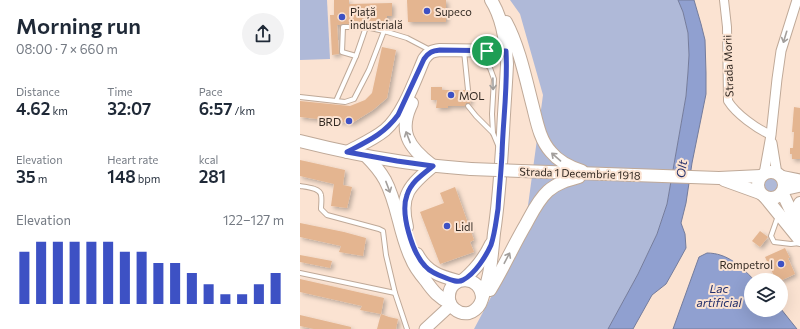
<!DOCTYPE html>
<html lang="en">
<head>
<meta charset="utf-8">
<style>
	:root { --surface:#fff; --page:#f2f2f3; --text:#1f2937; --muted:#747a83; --accent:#3d51c4 }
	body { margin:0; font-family:Commissioner,sans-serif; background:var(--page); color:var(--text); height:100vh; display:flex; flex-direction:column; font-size:15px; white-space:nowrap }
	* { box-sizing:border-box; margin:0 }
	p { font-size:13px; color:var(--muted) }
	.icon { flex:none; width:22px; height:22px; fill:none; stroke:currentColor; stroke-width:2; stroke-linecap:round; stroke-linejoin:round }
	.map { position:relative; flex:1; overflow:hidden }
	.details { display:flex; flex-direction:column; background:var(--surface); width:300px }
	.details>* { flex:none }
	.fabs { position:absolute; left:444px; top:273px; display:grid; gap:8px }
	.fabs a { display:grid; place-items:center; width:44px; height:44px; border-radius:50%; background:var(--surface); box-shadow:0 4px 16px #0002; font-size:20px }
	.pin { position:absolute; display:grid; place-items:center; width:34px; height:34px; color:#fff; margin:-17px; border:2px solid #fff; border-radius:50%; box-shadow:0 1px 4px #0007 }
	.round { display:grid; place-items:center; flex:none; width:42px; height:42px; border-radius:21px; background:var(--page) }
	.headline { display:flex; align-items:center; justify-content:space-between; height:68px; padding:0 16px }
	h1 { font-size:22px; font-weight:600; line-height:30px }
	.figures { display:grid; grid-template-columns:repeat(3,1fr); gap:6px; height:68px; padding:4px 16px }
	.figures div { display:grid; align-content:center }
	.figures b { font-size:17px; font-weight:600 }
	.figures small { font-size:11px; font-weight:400 }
	.figures p { font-size:11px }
	.chart { height:112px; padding:8px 16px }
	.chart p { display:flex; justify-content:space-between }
	.chart svg { width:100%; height:72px; margin-top:4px; stroke:var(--accent); stroke-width:6 }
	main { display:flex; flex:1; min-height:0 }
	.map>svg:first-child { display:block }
	.green { fill:#afb9d8 }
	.water { fill:#90a0d0; stroke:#747c9c }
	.building { fill:#e4b590; filter:url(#shadow) }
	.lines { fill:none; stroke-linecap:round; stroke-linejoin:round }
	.service-casing { stroke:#bfa998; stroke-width:6 }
	.minor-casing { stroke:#bfa998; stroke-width:10 }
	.tertiary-casing { stroke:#bfa998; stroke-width:11 }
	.secondary-casing { stroke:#bfa998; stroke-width:13 }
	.primary-casing { stroke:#bfa998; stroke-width:14 }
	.service { stroke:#fff; stroke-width:4 }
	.minor { stroke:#fff; stroke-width:8 }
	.tertiary { stroke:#fff; stroke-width:9 }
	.secondary { stroke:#fff; stroke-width:11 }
	.primary { stroke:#fff; stroke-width:12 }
	.primary-bridge-casing { stroke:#bfa998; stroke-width:14; stroke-linecap:butt }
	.primary-bridge { stroke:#fff; stroke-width:12 }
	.oneway { stroke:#a39f9c }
	.route-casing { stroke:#fff; stroke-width:8 }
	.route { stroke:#3d51c4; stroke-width:5 }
	.poi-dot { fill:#3d51c4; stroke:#fbe3d2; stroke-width:1.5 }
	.labels { text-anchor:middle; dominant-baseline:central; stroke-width:4; stroke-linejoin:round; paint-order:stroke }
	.poi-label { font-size:11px; fill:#322922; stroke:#fbe3d2; text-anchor:start }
	.street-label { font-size:11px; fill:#322922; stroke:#fbe3d2 }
	.water-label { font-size:12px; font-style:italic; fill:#232f6b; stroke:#fbe3d2 }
</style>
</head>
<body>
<main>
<section class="details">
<div class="headline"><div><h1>Morning run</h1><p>08:00 · 7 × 660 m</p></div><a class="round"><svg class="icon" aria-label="share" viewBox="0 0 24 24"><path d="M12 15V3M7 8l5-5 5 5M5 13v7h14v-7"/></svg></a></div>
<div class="figures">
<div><p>Distance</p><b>4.62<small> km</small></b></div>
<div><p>Time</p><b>32:07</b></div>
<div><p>Pace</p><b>6:57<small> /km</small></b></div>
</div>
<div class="figures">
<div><p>Elevation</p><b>35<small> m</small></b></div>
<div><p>Heart rate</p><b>148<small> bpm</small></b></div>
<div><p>kcal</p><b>281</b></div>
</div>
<div class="chart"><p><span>Elevation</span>122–127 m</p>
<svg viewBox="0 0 160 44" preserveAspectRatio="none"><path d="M5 44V12M15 44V6M25 44V6M35 44V6M45 44V6M55 44V6M65 44V12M75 44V12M85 44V19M95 44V19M105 44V25M115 44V32M125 44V38M135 44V38M145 44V32M155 44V25"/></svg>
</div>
</section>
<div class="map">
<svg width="500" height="329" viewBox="0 0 500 329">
	<defs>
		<filter id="shadow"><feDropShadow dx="2.5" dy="2.5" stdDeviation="2" flood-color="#0004"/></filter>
	</defs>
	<rect width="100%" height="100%" fill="#fbe3d2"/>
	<g class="green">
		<path d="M0,0h27l3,59 -30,1z"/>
		<path d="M210,0h168l5,12 5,21 1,22 -1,17 -2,24 -19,108 -10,30 -19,40 -30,55h-134l50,-94 19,-140 -23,-81z"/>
		<circle cx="471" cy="185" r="7"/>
	</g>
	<g class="water">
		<path d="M378,0h16l7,24 4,16 1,33v21l-14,69 -6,40 -5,20 4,11 1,14 -11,20 -9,16 -14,11 -19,34h-25l30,-55 19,-40 10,-30 19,-108 2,-24 1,-17 -1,-22 -5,-21z"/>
		<path d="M407,253c20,0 34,13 47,27h-3v30h30v-1l16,20h-124l26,-72z"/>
	</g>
	<g class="building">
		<path d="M34,0h15v4l43,-1v13h-5v9h-14l-7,-1h-23l-3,1h-3l2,29 -7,1 -2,-40h4z"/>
		<path d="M107,0h39v22h-38z"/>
		<path d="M82,47l14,3 -9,48 -14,12 -21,13 -52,-6v-16l50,5 15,-6 7,-7z"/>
		<path d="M131,87h11v3h23v2l3,1 3,-1 -1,12 -2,-1h-2l-1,3h-17v2h-12l1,-8h-6z"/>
		<path d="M494,107l6,1v51h-8v-5h-2v-6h3l1,-16h-2z"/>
		<path d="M0,160l45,10 -2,15 9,2 -5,21 -16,-2 3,-22 -34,-8z"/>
		<path d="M155,187l19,53 -4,2 4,10 -34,12 -20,-52 24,-9 -4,-10z"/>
		<path d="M0,223l44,9 22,6 -3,18 -24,-4 2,-6 -41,-9z"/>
		<path d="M460,231l8,6 -8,10 -8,-6z"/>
		<path d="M485,248l5,10h-2l7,16 -13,6h-6l-11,-23z"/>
		<path d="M0,255l32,6 -2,7 -30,-6z"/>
		<path d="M0,279l84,19 -3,16 -21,-4 2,-4 -62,-14z"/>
		<path d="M81,314l8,3 9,2 -2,10h-19z"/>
		<path d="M0,315l51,12v2h-37l-14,-3z"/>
	</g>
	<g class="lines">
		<defs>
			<g id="service">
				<path d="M164,51l4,39"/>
				<path d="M177,53l13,15 4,11 -2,35 1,19"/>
				<path d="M56,56l10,-29"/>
				<path d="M0,97l45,5 9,-3 15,-29 15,-39 23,7 23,12"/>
				<path d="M36,101l20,-45 -14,-4 1,-25h23l18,4"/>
				<path d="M168,106l8,10 17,17 5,12"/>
				<path d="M0,186c6,1 20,2 21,9 1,5 0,10 0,14l6,6 52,14 4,2 3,24 9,38 12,36"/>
				<path d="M478,216l-7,20 3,6 17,2 9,-1"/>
				<path d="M0,273l95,20"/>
			</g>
			<path id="minor" d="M424,0l3,27 1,74c8,13 29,28 43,34"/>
			<g id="tertiary">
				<path d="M472,143l5,31"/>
				<path d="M464,174l7,-39 6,-56 4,-28 16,-51"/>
			</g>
			<g id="secondary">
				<path d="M480,176l20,4"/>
				<path d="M483,190l17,-4"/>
				<path d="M125,329l26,-24"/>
			</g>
			<g id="primary">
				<path d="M206,22c13,24 20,58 27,85 4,16 7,33 18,45 8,10 19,15 31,19"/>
				<path d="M112,103c-14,28 -4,44 20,62"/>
				<path d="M0,141c32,8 64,15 97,20 24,4 49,6 74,8"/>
				<path d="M47,152c13,-7 27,-13 38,-22 18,-15 30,-50 39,-71 5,-7 8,-8 16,-9l66,1"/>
				<path d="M66,156c7,7 14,15 19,24 13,24 14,53 26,78 3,8 9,16 15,23 7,10 13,17 24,22"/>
				<path d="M221,171l198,7 42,-2"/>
				<circle cx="471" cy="185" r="13"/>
				<path d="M424,180l36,13"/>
				<path d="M482,192l8,17 10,27"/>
				<path d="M465,197l35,43"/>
				<path d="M496,221c0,-6 0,-13 4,-18"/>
				<path d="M107,227c-8,-32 3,-42 26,-61"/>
				<path d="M117,254c10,18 22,22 41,27"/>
				<path d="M163,280c13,-11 21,-21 28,-36"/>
				<path d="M190,290c13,-21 23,-44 36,-66 6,-11 12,-24 22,-33 9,-8 20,-11 31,-14"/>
				<path d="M182,299c0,-25 -33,-24 -33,-3 -1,10 9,19 20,17 4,-1 9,-5 11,-9 2,-4 3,-8 4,-12 7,-19 8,-39 10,-59 5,-33 7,-66 9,-100 1,-23 3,-46 4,-69 -1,-22 -4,-45 -16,-64"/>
			</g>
		</defs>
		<use href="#service" class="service-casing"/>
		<use href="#minor" class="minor-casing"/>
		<use href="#tertiary" class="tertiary-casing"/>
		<use href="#secondary" class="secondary-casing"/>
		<use href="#primary" class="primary-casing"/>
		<use href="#service" class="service"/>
		<use href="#minor" class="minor"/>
		<use href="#tertiary" class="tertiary"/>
		<use href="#secondary" class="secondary"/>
		<use href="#primary" class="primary"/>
		<defs>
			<path id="primary-bridge" d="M171,169l50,2"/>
		</defs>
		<use href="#primary-bridge" class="primary-bridge-casing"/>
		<use href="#primary-bridge" class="primary-bridge"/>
	</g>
	<defs><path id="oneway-shaft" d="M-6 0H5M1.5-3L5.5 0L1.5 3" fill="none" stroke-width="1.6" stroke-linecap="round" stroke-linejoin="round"/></defs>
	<g class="oneway">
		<use href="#oneway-shaft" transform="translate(485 37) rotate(107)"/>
		<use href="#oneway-shaft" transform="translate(193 84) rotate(89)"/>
		<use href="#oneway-shaft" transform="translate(108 137) rotate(-111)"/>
		<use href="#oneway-shaft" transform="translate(256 157) rotate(-139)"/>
		<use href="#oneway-shaft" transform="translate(88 187) rotate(69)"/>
		<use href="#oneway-shaft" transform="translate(207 258) rotate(-62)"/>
	</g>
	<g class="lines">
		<defs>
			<path id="route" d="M140,50l66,1c2,34 -3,69 -4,103 -1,19 -3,37 -4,55 -2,12 -3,24 -7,36 -5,11 -16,29 -28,35 -5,3 -12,0 -17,-2 -8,-3 -16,-6 -21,-12 -13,-14 -25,-53 -18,-71 4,-13 16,-21 26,-29l-36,-5 -50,-9c21,-11 37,-18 51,-37l26,-56c5,-7 8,-8 16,-9z"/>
		</defs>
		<use href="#route" class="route-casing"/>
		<use href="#route" class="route"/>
	</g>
	<g class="poi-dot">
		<circle cx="127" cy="11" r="4"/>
		<circle cx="42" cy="17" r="4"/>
		<circle cx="151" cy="95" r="4"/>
		<circle cx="49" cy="121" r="4"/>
		<circle cx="147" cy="226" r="4"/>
		<circle cx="481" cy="264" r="4"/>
	</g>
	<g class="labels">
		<g class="poi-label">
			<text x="50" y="11">Piață<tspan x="50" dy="13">industrială</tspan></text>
			<text x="135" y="11">Supeco</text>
			<text x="159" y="95">MOL</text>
			<text x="41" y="121" text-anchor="end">BRD</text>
			<text x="155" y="226">Lidl</text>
			<text x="473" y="264" text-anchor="end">Rompetrol</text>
		</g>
		<g class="street-label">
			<text transform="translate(428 66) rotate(-92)">Strada Morii</text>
			<text transform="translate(280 173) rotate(2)">Strada 1 Decembrie 1918</text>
		</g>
		<g class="water-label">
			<text transform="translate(381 169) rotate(-82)">Olt</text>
			<text x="419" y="288">Lac<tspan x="419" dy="14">artificial</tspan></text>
		</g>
	</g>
</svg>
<div class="fabs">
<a><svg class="icon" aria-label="layers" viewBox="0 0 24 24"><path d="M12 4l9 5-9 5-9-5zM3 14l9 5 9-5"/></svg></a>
</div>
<div class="pin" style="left:187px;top:51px;background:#1e9e55"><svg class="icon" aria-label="arrive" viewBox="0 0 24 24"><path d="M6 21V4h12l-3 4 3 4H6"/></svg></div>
</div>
</main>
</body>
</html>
